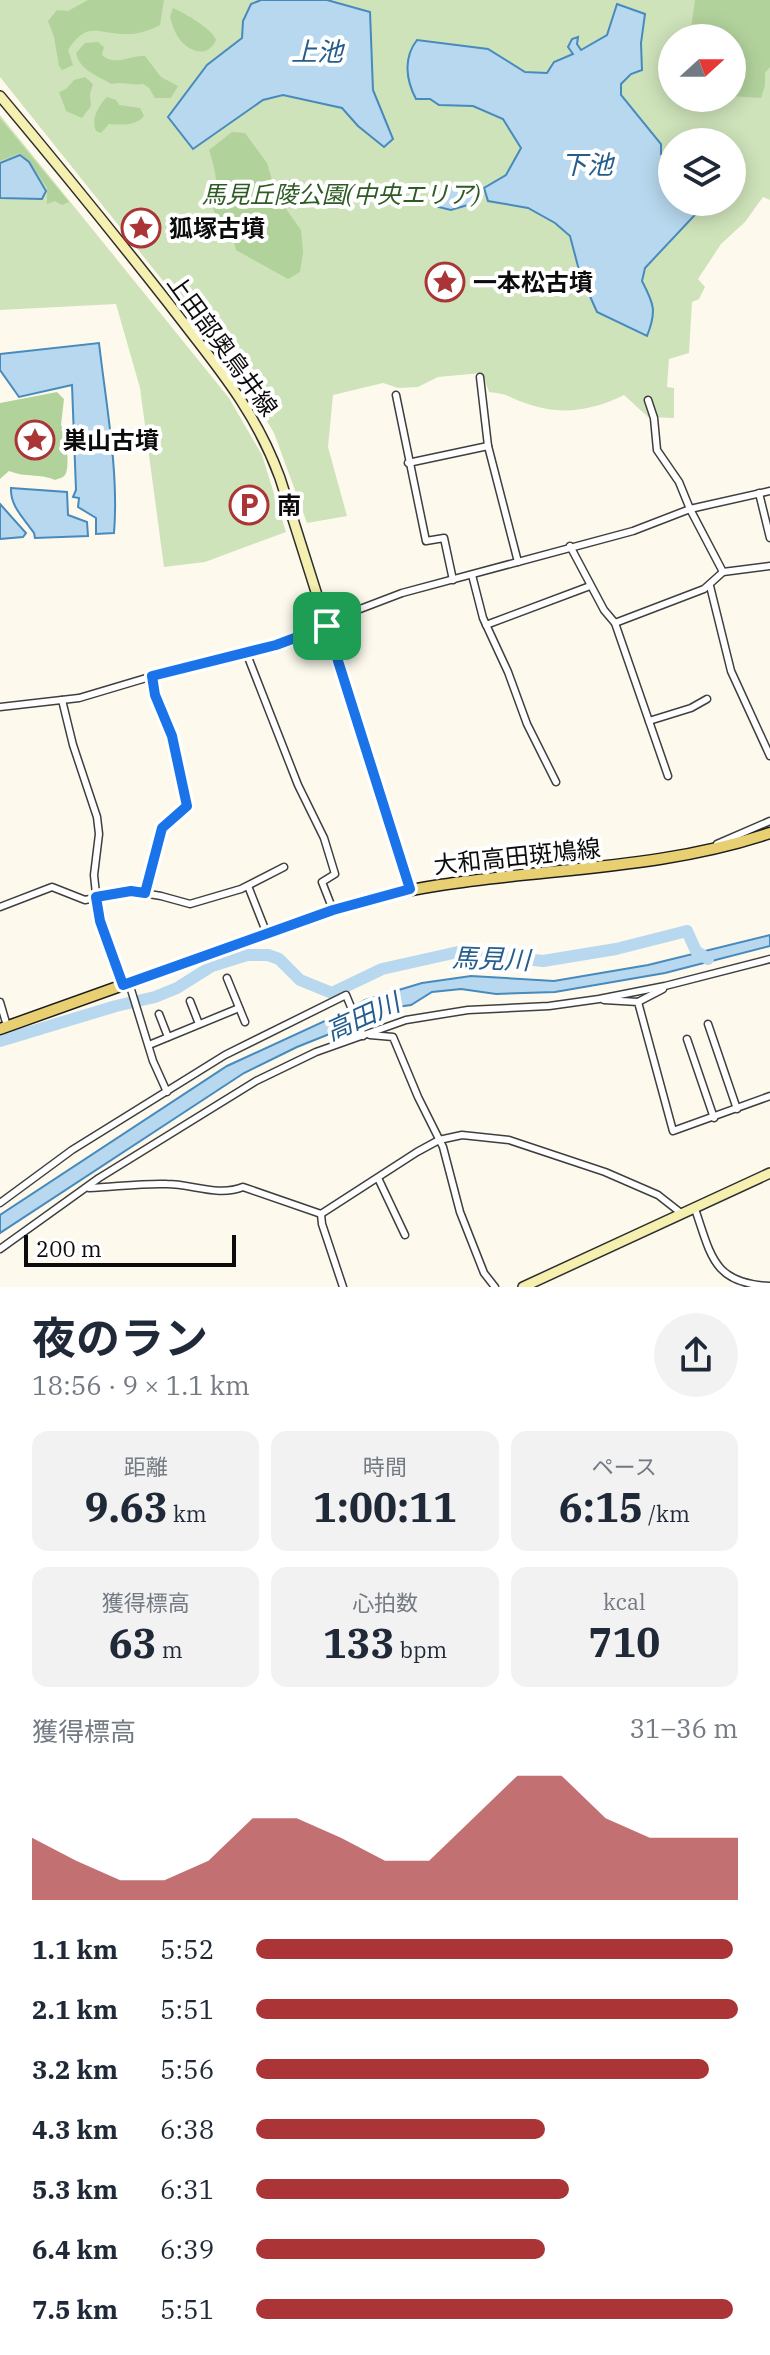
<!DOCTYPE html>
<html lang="ja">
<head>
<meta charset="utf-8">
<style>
	:root { --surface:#fff; --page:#f2f2f3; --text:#1f2937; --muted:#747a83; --accent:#ab3437 }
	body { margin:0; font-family:"IBM Plex Serif","Noto Sans JP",serif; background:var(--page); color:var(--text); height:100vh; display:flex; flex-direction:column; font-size:30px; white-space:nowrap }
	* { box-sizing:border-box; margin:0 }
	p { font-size:26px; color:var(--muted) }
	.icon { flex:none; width:44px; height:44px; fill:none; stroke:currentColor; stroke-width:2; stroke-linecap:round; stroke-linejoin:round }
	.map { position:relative; height:1287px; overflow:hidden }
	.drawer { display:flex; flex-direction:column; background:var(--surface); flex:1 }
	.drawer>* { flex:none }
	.needle { width:52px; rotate:69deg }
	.tools { position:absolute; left:658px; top:24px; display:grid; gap:16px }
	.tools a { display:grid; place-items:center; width:88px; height:88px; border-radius:50%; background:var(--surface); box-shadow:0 4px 20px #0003; font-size:40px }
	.scale { position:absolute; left:24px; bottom:20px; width:212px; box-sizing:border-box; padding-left:8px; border:4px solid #0c0c0c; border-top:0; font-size:22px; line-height:28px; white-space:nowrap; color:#0c0c0c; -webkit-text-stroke:6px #fff; paint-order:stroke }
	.pin { position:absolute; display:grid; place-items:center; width:68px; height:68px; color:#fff; margin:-34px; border-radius:16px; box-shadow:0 4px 12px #0006 }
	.round { display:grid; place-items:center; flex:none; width:84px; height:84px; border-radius:42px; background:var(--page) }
	.headline { display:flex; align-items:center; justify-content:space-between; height:136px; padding:0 32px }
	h1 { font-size:44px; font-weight:700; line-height:60px }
	.figures { display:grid; grid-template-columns:repeat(3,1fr); gap:12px; height:136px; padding:8px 32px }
	.figures div { display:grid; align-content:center; border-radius:16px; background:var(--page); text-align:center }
	.figures b { font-size:40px; font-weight:700 }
	.figures small { font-size:22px; font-weight:400 }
	.figures p { font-size:22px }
	.chart { height:224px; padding:16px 32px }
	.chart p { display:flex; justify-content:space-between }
	.chart svg { width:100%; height:144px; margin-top:8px; fill:var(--accent); opacity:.7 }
	ul { padding:0 32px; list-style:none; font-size:26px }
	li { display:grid; grid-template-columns:128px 96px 1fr; align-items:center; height:60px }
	li i { height:20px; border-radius:10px; background:var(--accent) }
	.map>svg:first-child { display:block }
	.green { fill:#cee3ba; fill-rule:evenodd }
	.forest { fill:#b2d29c }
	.water { fill:#b7d8ee; stroke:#478abd; stroke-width:2 }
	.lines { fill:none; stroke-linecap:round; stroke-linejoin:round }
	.river { stroke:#b7d8ee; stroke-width:12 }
	.street-casing { stroke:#3f3f3f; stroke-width:9 }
	.secondary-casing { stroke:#2e2e2e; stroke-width:12 }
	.primary-casing { stroke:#1d1d1d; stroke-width:13 }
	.street { stroke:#fff; stroke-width:6 }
	.secondary { stroke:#f5f0af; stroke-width:9 }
	.primary { stroke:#e8cf71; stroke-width:10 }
	.route-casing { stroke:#fff; stroke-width:16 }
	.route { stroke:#1a73e8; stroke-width:10 }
	.labels { text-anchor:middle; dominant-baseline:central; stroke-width:8; stroke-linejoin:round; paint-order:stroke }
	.park-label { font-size:24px; font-style:italic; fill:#2e5b24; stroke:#fff }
	.poi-label { font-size:24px; font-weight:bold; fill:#0c0c0c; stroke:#fff; text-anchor:start }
	.street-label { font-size:24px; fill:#0c0c0c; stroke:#fff }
	.water-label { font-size:26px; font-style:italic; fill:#245d8e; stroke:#fff }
</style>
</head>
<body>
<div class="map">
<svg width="770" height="1287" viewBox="0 0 770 1287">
	<rect width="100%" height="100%" fill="#fdfaed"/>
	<g class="green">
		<path d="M0,0h770v200l-7,-3 -18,25 -24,22 -23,35 7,8 -6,12 -7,3 -3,51 -20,6 -2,28 7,1v30l-26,-1 -24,-22c-32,16 -64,21 -99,8 -17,-6 -16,-9 -36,-11l-7,-19 -44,4 -20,10 -20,1 -15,-5 -50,12 -5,52 19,69 -40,7 -33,-90 -31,-52 -243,-304zM672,38h60v60h-60zM672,142h60v60h-60z"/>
		<path d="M0,115l229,283 33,57 24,77 -81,30 -41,5 -24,-179 -24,-84 -116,6z"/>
	</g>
	<g class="forest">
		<path d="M88,0h76l-4,25c-12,6 -23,10 -37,9 -27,-1 -36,-13 -55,16l5,15 -11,5 -3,-4 -5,-29 -6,-16 9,-11 11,1z"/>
		<path d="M695,0h75v67l-5,6v13l-4,12 -29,-2v-58h-36l-5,-10z"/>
		<path d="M173,8c13,6 38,20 43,32 -8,19 -28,12 -38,-3 -4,-6 -6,-13 -8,-20z"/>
		<path d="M98,42l6,5 -2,8c13,12 27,0 43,1l16,21 17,9 -7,12h-16l-6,-10 -6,-4c-11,2 -20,-3 -32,0 -14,-9 -31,-13 -35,-31l9,-10z"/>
		<path d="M85,77l8,7 -3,10 1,12 -9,12 -16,-7 -7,-19 7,-3 8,-9z"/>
		<path d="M107,97l9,3 3,5 21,3 4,8c-8,10 -23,9 -35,8l-8,9 -5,-2c-5,-12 2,-25 11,-34z"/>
		<path d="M0,118l69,84 -7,3 -7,-4 -8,3v-16l-18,-27 -9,-8 -20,8z"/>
		<path d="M232,132l13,1 22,30 10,33 24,34 2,22 -3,20 -12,7 -52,-29 -6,-24c-25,-15 -15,-19 -14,-44 0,-10 -4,-22 -7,-32z"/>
		<path d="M57,392l7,7 -3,26c5,8 9,39 5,48 -2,5 -6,5 -11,7 -14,-7 -30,-2 -46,-9l-9,8v-76z"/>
	</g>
	<g class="water">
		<path d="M261,0h66l43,12 3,78 20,49 -9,8 -26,-21 -16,-18 -59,-13 -20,5 -70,49 -25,-32 39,-52 35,-27 1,-17 8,-17z"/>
		<path d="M617,4l28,10 -4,29 1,27 -11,4 -10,10v11l40,49v10l5,5h6v43h35l-62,66 -3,13c12,23 15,30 5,55l-50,-24 -17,-38 -10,-38 -15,-13 -27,-15 -40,-7 -4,-13 22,-13 15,-27 -18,-29 -30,-13 -34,-1 -9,-6h-14c-10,-19 -13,-41 1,-59l71,9 37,23 22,1 7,-11 19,-8 -5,-7 4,-8 6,-2 -1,7 4,6 26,-15z"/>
		<path d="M20,155l9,7 17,29 -4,8 -42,-1v-35z"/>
		<path d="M461,183h14l5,10 -2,9 -27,8 -17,-4 13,-17z"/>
		<path d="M99,343c7,61 20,129 15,190l-18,1v-16l-18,-11 1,-9 -6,-1 3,-7 -4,-105 -53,12 -19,-27v-16z"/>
		<path d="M11,488l56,4 1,23 19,7 1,14 -53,2 -1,-5c-11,-16 -24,-27 -23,-45z"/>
		<path d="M0,504l26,29 -3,4 -23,2z"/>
		<path d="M770,935v11l-105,27 -110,19 -59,2 -35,-5 -29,3 -21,13 -14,2 -100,40 -53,26 -244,160v-18l227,-149 113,-52 25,-14 57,-17 49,-7 83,5 94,-16z"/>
	</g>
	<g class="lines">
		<path class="river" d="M0,1041l116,-35 39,-9 22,-9 35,-22 35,-11h21l11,4 21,21 32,13 50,-24 76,-17 85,9 73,-12 71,-18 9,20 12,8"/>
		<defs>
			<g id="street">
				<path d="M480,377l8,69 30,116"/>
				<path d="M396,395l30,146 18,-3 9,42"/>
				<path d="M648,400l6,18 3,32 22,32 11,27 33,63"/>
				<path d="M408,463l80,-17"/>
				<path d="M759,493l11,45"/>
				<path d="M570,546l34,64 11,13 53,153"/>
				<path d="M472,575l11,43 25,54 19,52 29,58"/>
				<path d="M710,586l21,85 39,85"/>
				<path d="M326,622l76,-29 231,-62 57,-22 80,-18"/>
				<path d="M615,623l89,-34 19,-17 47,-6"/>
				<path d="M486,625l104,-39"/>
				<path d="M246,652l52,133 26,53 11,36 -13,8 11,28"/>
				<path d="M62,700l11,45 24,72 2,17 -5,41 4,38 25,72"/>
				<path d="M0,707l79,-9 104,-31 93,-22 51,-19"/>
				<path d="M649,721l42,-13 16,-9"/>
				<path d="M717,844l53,-23"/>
				<path d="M248,886l19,48"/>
				<path d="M145,893l17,-65 25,-22 -15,-70 -17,-41 -3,-19"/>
				<path d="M0,907l52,-20 33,13 46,-9 30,5 29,8 51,-15 43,-22"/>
				<path d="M227,978l18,44"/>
				<path d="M129,983l24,78 14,31"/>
				<path d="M604,1000l34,2 35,129 97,-35"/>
				<path d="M190,1001l9,23"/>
				<path d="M0,1002l7,24"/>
				<path d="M638,1002l25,-13"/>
				<path d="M159,1014l9,23"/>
				<path d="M708,1024l29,85"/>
				<path d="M370,1035l23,2 25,60 25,50 17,65 24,61 11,14"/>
				<path d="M687,1039l27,79"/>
				<path d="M149,1045l90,-37"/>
				<path d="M378,1178l27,57"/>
				<path d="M89,1188c26,-1 52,-5 78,-4 25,0 51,13 76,3l78,27 96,-62 22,-12 23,-5 47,5 96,32 53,23 23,18"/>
				<path d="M0,1203l72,-53 153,-95 121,-60 17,41"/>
				<path d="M695,1209c16,46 18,75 75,77"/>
				<path d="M321,1214l1,10 21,63"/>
				<path d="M0,1249l99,-71 157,-97 60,-29 90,-32 62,-10 81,-4 50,-7 66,-13 105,-27"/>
			</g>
			<g id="secondary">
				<path d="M0,96c57,68 114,138 169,208 45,59 85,103 111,174l130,411"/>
				<path d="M523,1287l247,-114"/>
			</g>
			<path id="primary" d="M0,1029l333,-119c142,-47 295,-29 437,-77"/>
		</defs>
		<use href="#street" class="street-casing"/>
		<use href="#secondary" class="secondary-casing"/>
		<use href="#primary" class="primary-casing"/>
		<use href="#street" class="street"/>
		<use href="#secondary" class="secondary"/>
		<use href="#primary" class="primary"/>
	</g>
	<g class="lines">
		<defs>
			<path id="route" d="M327,626l83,263 -77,21 -210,75 -23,-64 -4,-24 35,-6 14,2 17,-65 25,-22 -15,-70 -17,-41 -3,-19 124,-31z"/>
		</defs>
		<use href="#route" class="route-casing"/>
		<use href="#route" class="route"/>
	</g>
	<defs>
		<symbol id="sight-ring" viewBox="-11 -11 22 22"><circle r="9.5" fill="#fff" stroke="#ab3437" stroke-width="1.5"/><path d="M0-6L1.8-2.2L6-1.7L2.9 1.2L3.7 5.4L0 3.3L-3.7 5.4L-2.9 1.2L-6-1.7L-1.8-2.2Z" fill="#ab3437"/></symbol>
		<symbol id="parking-ring" viewBox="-11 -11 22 22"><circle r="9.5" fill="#fff" stroke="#ab3437" stroke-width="1.5"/><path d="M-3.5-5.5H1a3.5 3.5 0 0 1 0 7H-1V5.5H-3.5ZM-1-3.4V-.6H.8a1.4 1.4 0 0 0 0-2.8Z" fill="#ab3437"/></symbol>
	</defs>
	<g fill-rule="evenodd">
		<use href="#sight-ring" x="119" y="206" width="44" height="44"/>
		<use href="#sight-ring" x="423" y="260" width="44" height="44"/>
		<use href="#sight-ring" x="13" y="418" width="44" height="44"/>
		<use href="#parking-ring" x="227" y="483" width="44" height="44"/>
	</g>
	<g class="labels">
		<g class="park-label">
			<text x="341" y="194">馬見丘陵公園(中央エリア)</text>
		</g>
		<g class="poi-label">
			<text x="169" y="228">狐塚古墳</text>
			<text x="473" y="282">一本松古墳</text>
			<text x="63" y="440">巣山古墳</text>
			<text x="277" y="505">南</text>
		</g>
		<g class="street-label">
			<text transform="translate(223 345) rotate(54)">上田部奥鳥井線</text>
			<text transform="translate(517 856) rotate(-6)">大和高田斑鳩線</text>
		</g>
		<g class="water-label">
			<text x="317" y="51">上池</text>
			<text x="587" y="164">下池</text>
			<text transform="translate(491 958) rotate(2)">馬見川</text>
			<text transform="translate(362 1016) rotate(-24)">高田川</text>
		</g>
	</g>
</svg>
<div class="tools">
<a><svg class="needle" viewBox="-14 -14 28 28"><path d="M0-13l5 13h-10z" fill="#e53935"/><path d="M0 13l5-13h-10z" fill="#747a83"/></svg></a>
<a><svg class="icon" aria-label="layers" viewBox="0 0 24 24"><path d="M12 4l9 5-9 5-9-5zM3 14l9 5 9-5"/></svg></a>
</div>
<div class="scale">200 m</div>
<div class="pin" style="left:327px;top:626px;background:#1e9e55"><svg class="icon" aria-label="arrive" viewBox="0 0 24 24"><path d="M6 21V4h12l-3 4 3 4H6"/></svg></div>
</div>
<section class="drawer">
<div class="headline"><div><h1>夜のラン</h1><p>18:56 · 9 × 1.1 km</p></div><a class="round"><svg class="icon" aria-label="share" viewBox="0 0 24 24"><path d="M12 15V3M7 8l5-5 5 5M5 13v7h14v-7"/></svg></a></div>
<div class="figures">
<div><p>距離</p><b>9.63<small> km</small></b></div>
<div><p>時間</p><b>1:00:11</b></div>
<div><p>ペース</p><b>6:15<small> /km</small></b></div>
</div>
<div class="figures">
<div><p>獲得標高</p><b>63<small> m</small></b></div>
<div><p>心拍数</p><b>133<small> bpm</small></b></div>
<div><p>kcal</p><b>710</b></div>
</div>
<div class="chart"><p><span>獲得標高</span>31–36 m</p>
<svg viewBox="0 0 160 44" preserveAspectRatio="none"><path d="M0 44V25L10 32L20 38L30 38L40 32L50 19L60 19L70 25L80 32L90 32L100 19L110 6L120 6L130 19L140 25L150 25L160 25V44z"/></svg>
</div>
<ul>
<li><b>1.1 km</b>5:52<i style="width:99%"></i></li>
<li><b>2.1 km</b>5:51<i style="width:100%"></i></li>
<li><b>3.2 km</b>5:56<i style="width:94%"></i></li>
<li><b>4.3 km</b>6:38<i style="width:60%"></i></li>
<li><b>5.3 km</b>6:31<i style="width:65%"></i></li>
<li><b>6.4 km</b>6:39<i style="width:60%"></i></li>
<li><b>7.5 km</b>5:51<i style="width:99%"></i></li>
</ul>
</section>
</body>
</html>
